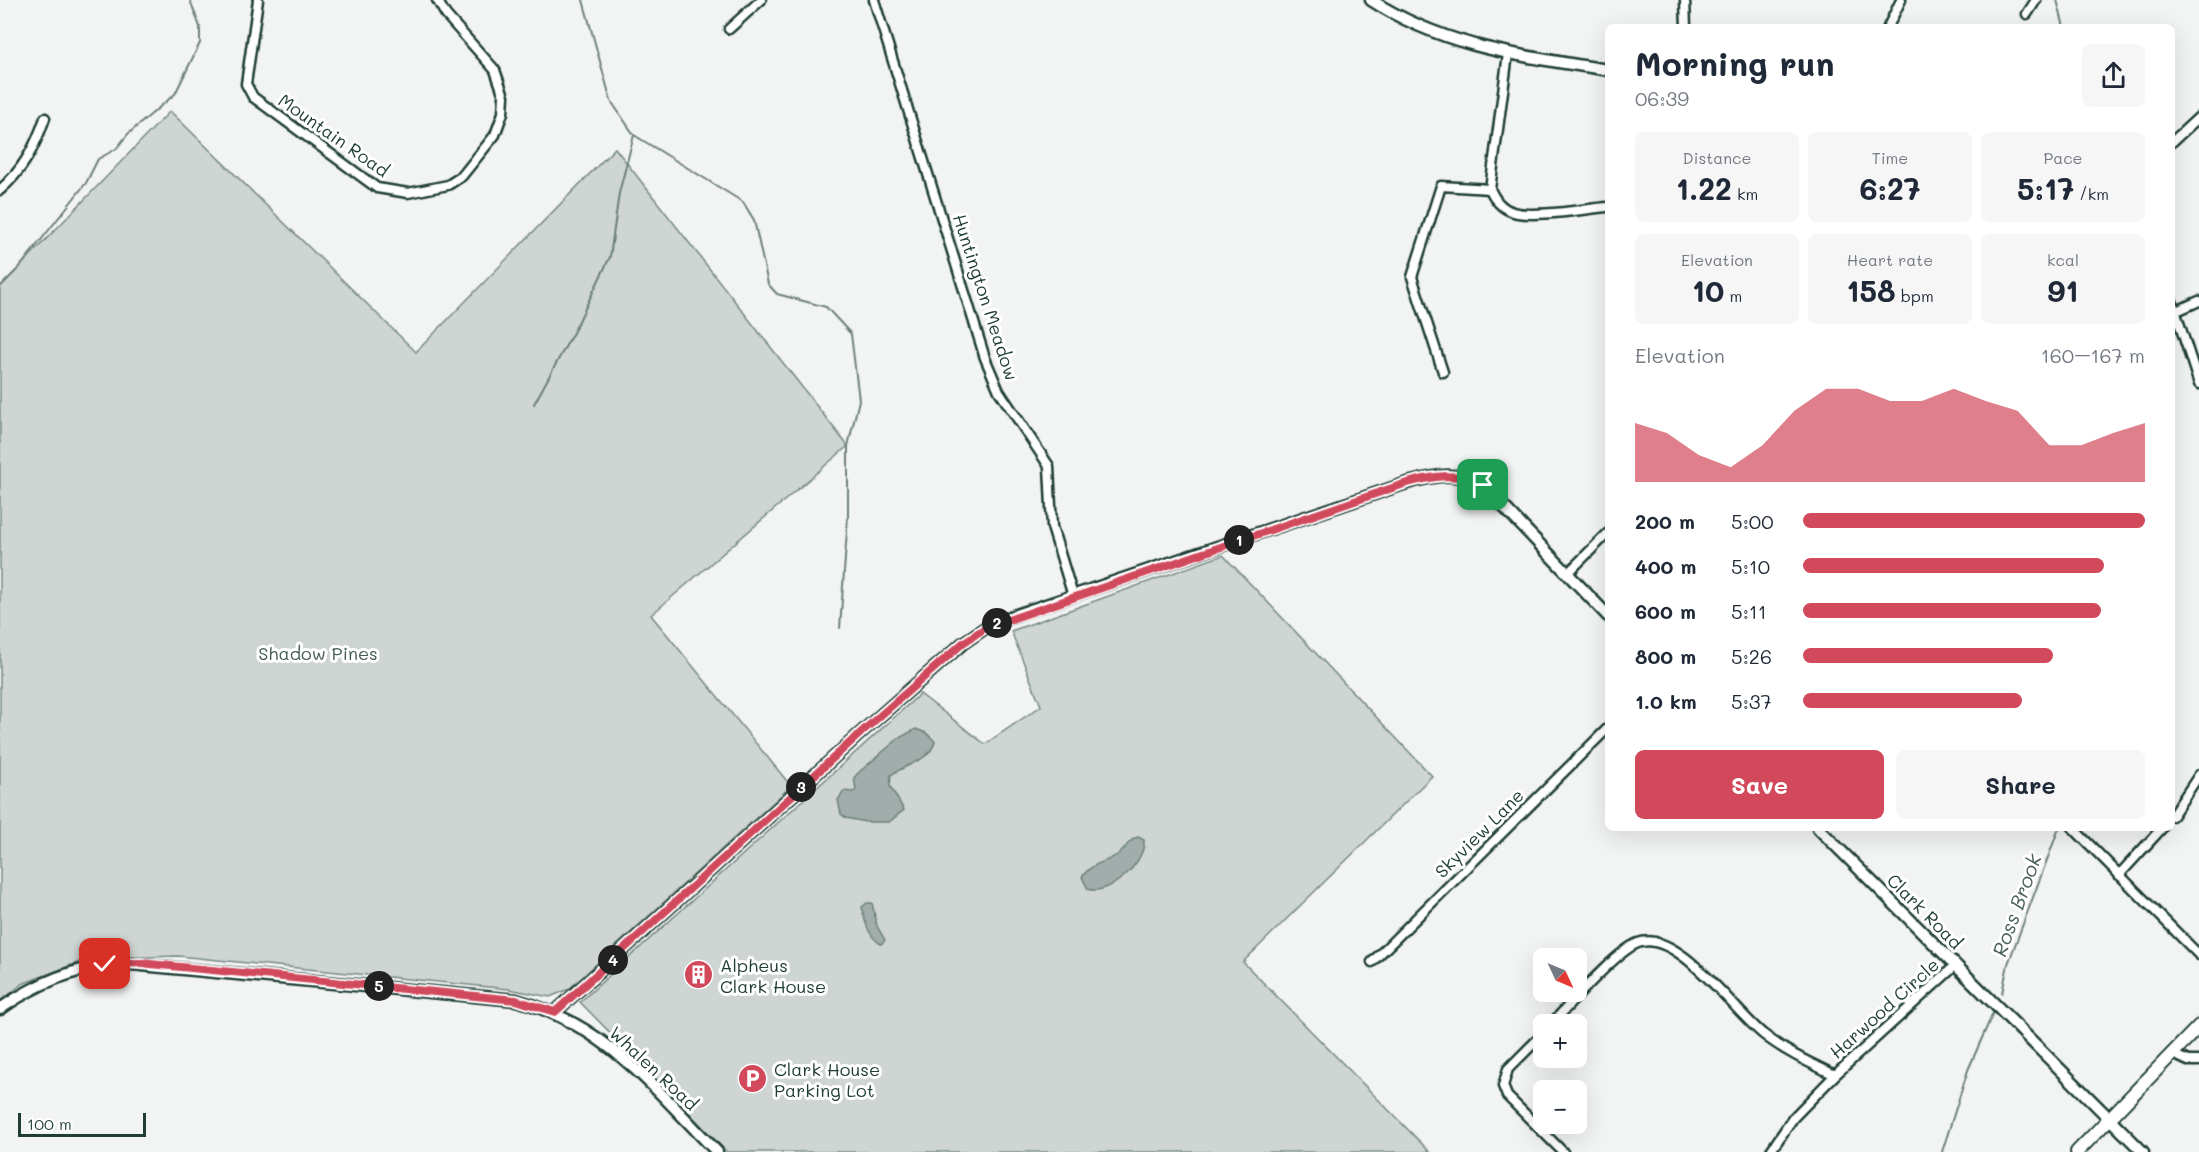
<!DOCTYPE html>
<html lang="en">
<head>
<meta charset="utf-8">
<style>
	:root { --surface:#fff; --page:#f6f6f7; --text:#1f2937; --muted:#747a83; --accent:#d1495b }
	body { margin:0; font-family:Mali,sans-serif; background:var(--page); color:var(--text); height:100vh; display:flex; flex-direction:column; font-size:22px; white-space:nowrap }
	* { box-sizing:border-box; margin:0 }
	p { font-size:20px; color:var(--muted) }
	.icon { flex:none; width:33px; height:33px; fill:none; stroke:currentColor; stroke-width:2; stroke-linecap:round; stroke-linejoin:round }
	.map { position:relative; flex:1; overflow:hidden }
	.side { position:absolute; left:1605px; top:24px; width:570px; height:807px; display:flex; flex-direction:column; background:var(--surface); border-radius:9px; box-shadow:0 6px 24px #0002 }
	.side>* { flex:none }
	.needle { width:39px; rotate:134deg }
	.controls { position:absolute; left:1533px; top:948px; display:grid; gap:12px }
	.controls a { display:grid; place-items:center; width:54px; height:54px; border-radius:9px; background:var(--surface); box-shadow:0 6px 24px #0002; font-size:30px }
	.scale { position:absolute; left:18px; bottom:15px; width:128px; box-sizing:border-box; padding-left:6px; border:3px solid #1f3d34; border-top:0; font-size:16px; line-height:21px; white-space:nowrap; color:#1f3d34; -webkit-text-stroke:4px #fff; paint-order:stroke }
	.pin { position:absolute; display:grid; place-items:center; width:51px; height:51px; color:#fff; margin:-26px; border-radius:12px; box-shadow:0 3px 9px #0006 }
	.km { position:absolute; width:30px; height:30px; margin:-15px; border-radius:50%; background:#222; color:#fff; font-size:16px; line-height:30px; text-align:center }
	.round { display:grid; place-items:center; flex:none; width:63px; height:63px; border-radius:9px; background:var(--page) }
	.overview { display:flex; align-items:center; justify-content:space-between; height:102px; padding:0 30px }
	h1 { font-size:33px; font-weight:700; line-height:45px }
	.figures { display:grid; grid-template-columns:repeat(3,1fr); gap:9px; height:102px; padding:6px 30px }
	.figures div { display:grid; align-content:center; border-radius:9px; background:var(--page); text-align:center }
	.figures b { font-size:30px; font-weight:700 }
	.figures small { font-size:16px; font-weight:400 }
	.figures p { font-size:16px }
	.chart { height:168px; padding:12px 30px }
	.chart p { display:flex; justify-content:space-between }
	.chart svg { width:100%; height:108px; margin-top:6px; fill:var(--accent); opacity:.7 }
	.button { display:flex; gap:12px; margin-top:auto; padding:12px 30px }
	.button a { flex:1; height:69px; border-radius:9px; background:var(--accent); color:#fff; font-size:24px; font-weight:700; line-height:69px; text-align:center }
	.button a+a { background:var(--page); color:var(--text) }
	ul { padding:0 30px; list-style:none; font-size:20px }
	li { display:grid; grid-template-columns:96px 72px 1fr; align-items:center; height:45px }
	li i { height:15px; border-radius:8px; background:var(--accent) }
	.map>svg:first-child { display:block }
	.green { fill:#ced5d3; stroke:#768984; stroke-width:1.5 }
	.water { fill:#a1adaa; stroke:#6d807b; stroke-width:1.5 }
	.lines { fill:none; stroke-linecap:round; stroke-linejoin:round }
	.stream { stroke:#6d807b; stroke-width:2 }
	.minor-casing { stroke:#1f3d34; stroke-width:13 }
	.tertiary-casing { stroke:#1f3d34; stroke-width:15 }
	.secondary-casing { stroke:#1f3d34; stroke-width:16 }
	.minor { stroke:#fff; stroke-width:8 }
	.tertiary { stroke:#fff; stroke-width:10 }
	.secondary { stroke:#fff; stroke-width:12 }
	.route-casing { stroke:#fff; stroke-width:12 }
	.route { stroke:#d1495b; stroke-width:8 }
	.labels { text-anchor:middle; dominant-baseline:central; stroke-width:6; stroke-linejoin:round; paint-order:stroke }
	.street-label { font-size:18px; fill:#1f3d34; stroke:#fff }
	.park-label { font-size:18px; fill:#425b54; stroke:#fff }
	.poi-label { font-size:18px; fill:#1f3d34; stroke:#fff; text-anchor:start }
	.water-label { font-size:20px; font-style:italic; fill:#465f57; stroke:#fff }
</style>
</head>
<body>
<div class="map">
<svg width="2199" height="1152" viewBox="0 0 2199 1152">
	<rect width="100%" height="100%" fill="#f2f3f3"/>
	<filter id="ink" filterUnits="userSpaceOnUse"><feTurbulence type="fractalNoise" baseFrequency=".0167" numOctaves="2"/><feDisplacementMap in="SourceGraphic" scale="12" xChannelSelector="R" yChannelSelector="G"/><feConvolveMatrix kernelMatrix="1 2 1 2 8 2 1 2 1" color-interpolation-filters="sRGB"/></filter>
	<g filter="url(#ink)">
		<g class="green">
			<path d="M170,111l246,241 199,-204 233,298 -197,169 140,171 -222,203 -19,8 -41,-8 -331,-33 -91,3 -65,25 -22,18v-715z"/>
			<path d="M1223,555l209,221 -189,186 187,190h-703l-147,-150 340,-308 65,50 56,-38 -30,-75z"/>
		</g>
		<g class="water">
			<path d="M916,729l10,4 9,8c-4,20 -29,23 -44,34l-1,11 14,24 -15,12h-23l-20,-4 -5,-4 -3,-14 6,-9 9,1 3,-2 -2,-12 4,-5 41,-35z"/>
			<path d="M1138,837l6,3c2,22 -35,57 -56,49l-6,-12c9,-15 25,-14 38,-24 7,-6 8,-13 18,-16z"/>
			<path d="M867,903h5l5,23 8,14 -4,4c-13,-7 -17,-24 -19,-37z"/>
		</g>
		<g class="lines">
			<g class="stream">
				<path d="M583,0l28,101 23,34 109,67 11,18 14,64 9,10 49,13 25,27 8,66 -11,46v70l-8,112"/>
				<path d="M2057,0l7,27"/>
				<path d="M0,287l19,-19 67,-85 12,-24 18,-10 12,-15 47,-40 25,-51v-16l-10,-27"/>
				<path d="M534,404l41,-75 35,-72 9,-64 15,-58"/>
				<path d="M2002,993l6,-29 51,-136"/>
				<path d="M1942,1152l26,-82 25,-57"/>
			</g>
			<defs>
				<g id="minor">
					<path d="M258,0l-12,84 7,13 124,91 31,5 40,-8 14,-9 33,-41 8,-22 1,-17 -9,-26 -49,-55 -9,-15"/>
					<path d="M874,0l111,358 14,33 50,75 3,61 21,69"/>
					<path d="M1685,0l1,27"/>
					<path d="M2027,14l9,-14"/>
					<path d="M1888,27l13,-27"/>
					<path d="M729,29l32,-29"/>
					<path d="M1508,54l-18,135c5,11 11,19 23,23 21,6 71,-3 95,-5"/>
					<path d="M2172,142l27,-25"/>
					<path d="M0,190c23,-20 35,-43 45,-72"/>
					<path d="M2172,301l27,83"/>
					<path d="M2172,313l27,-12"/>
					<path d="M1443,372l-31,-95 29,-91 49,3"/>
					<path d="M1567,574l41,-41"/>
					<path d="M2172,816l27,-41"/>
					<path d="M2073,828l126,127"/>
					<path d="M2119,875l43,-47"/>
					<path d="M1372,962l236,-234"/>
					<path d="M1551,1024c20,-20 64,-72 87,-81 39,-15 96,68 125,91 21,17 47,29 72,41l-42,43 -23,34"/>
					<path d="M1544,1033l-36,36 -5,17 4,10 56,56"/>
					<path d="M2173,1054l15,7h11"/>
					<path d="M1835,1075l121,-110"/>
				</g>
				<g id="tertiary">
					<path d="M1371,0c74,48 152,56 237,70"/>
					<path d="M1818,828l325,324"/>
					<path d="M0,1009c37,-26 74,-41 120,-46l396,37c88,23 140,90 201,152"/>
					<path d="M555,1012l310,-283 98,-86 22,-15 28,-12 391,-132c28,-8 52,-14 79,1l125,131"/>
				</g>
				<path id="secondary" d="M2077,1152l122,-126"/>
			</defs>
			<use href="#minor" class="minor-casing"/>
			<use href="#tertiary" class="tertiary-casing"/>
			<use href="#secondary" class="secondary-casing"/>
			<use href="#minor" class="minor"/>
			<use href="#tertiary" class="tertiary"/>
			<use href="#secondary" class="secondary"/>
		</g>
	</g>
	<g class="lines" filter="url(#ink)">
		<defs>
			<path id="route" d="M105,964l35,-1 376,37 39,12 310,-283 98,-86 22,-15 419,-144c28,-8 52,-13 79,1"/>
		</defs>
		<use href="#route" class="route-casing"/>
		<use href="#route" class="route"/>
	</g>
	<defs>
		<symbol id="building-disc" viewBox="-11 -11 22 22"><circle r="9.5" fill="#d1495b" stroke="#fff"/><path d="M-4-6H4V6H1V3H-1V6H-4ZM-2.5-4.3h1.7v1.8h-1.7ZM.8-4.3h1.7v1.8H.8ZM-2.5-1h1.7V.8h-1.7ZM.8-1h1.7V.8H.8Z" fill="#fff"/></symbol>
		<symbol id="parking-disc" viewBox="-11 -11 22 22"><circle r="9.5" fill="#d1495b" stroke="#fff"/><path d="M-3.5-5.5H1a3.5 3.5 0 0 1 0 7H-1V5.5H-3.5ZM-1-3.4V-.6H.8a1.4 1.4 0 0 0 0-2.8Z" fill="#fff"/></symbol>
	</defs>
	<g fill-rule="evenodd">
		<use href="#building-disc" x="682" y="958" width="33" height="33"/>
		<use href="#parking-disc" x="736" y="1062" width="33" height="33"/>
	</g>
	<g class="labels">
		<g class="street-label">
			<text transform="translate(334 135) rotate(35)">Mountain Road</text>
			<text transform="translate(986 297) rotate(72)">Huntington Meadow</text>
			<text transform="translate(1479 833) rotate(-45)">Skyview Lane</text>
			<text transform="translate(1925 911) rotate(45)">Clark Road</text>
			<text transform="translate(1884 1008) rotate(-42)">Harwood Circle</text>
			<text transform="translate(654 1068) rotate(43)">Whalen Road</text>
		</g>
		<g class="park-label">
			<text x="318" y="653">Shadow Pines</text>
		</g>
		<g class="poi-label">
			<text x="720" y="965">Alpheus<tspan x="720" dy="21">Clark House</tspan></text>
			<text x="774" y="1069">Clark House<tspan x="774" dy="21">Parking Lot</tspan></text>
		</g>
		<g class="water-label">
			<text transform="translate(2016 905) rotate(-70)">Ross Brook</text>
		</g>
	</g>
</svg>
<div class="controls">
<a><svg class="needle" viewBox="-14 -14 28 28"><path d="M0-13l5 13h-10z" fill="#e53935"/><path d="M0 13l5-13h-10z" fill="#747a83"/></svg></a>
<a>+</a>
<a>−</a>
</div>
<div class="scale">100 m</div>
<div class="pin" style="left:1483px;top:485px;background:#1e9e55"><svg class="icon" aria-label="arrive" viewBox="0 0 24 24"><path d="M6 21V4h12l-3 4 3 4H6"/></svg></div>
<div class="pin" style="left:105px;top:964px;background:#d93025"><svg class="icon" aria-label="check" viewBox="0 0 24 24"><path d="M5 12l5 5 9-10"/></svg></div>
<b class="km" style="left:1239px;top:540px">1</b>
<b class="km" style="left:997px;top:623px">2</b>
<b class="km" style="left:801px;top:787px">3</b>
<b class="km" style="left:613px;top:960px">4</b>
<b class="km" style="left:379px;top:986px">5</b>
<section class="side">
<div class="overview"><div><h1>Morning run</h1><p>06:39</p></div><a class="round"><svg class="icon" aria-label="share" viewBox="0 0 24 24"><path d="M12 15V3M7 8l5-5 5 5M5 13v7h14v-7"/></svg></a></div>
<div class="figures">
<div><p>Distance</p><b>1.22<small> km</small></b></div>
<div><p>Time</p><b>6:27</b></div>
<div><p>Pace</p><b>5:17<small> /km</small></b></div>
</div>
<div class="figures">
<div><p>Elevation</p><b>10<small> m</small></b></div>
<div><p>Heart rate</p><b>158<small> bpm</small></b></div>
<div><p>kcal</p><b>91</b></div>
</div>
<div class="chart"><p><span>Elevation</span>160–167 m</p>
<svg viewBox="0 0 160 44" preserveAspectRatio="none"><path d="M0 44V20L10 24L20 33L30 38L40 29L50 15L60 6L70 6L80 11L90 11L100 6L110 11L120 15L130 29L140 29L150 24L160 20V44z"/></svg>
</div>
<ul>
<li><b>200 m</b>5:00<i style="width:100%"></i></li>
<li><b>400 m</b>5:10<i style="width:88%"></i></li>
<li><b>600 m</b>5:11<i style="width:87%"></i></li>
<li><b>800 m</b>5:26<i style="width:73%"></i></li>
<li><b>1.0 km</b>5:37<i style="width:64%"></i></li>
</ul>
<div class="button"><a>Save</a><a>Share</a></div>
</section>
</div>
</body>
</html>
